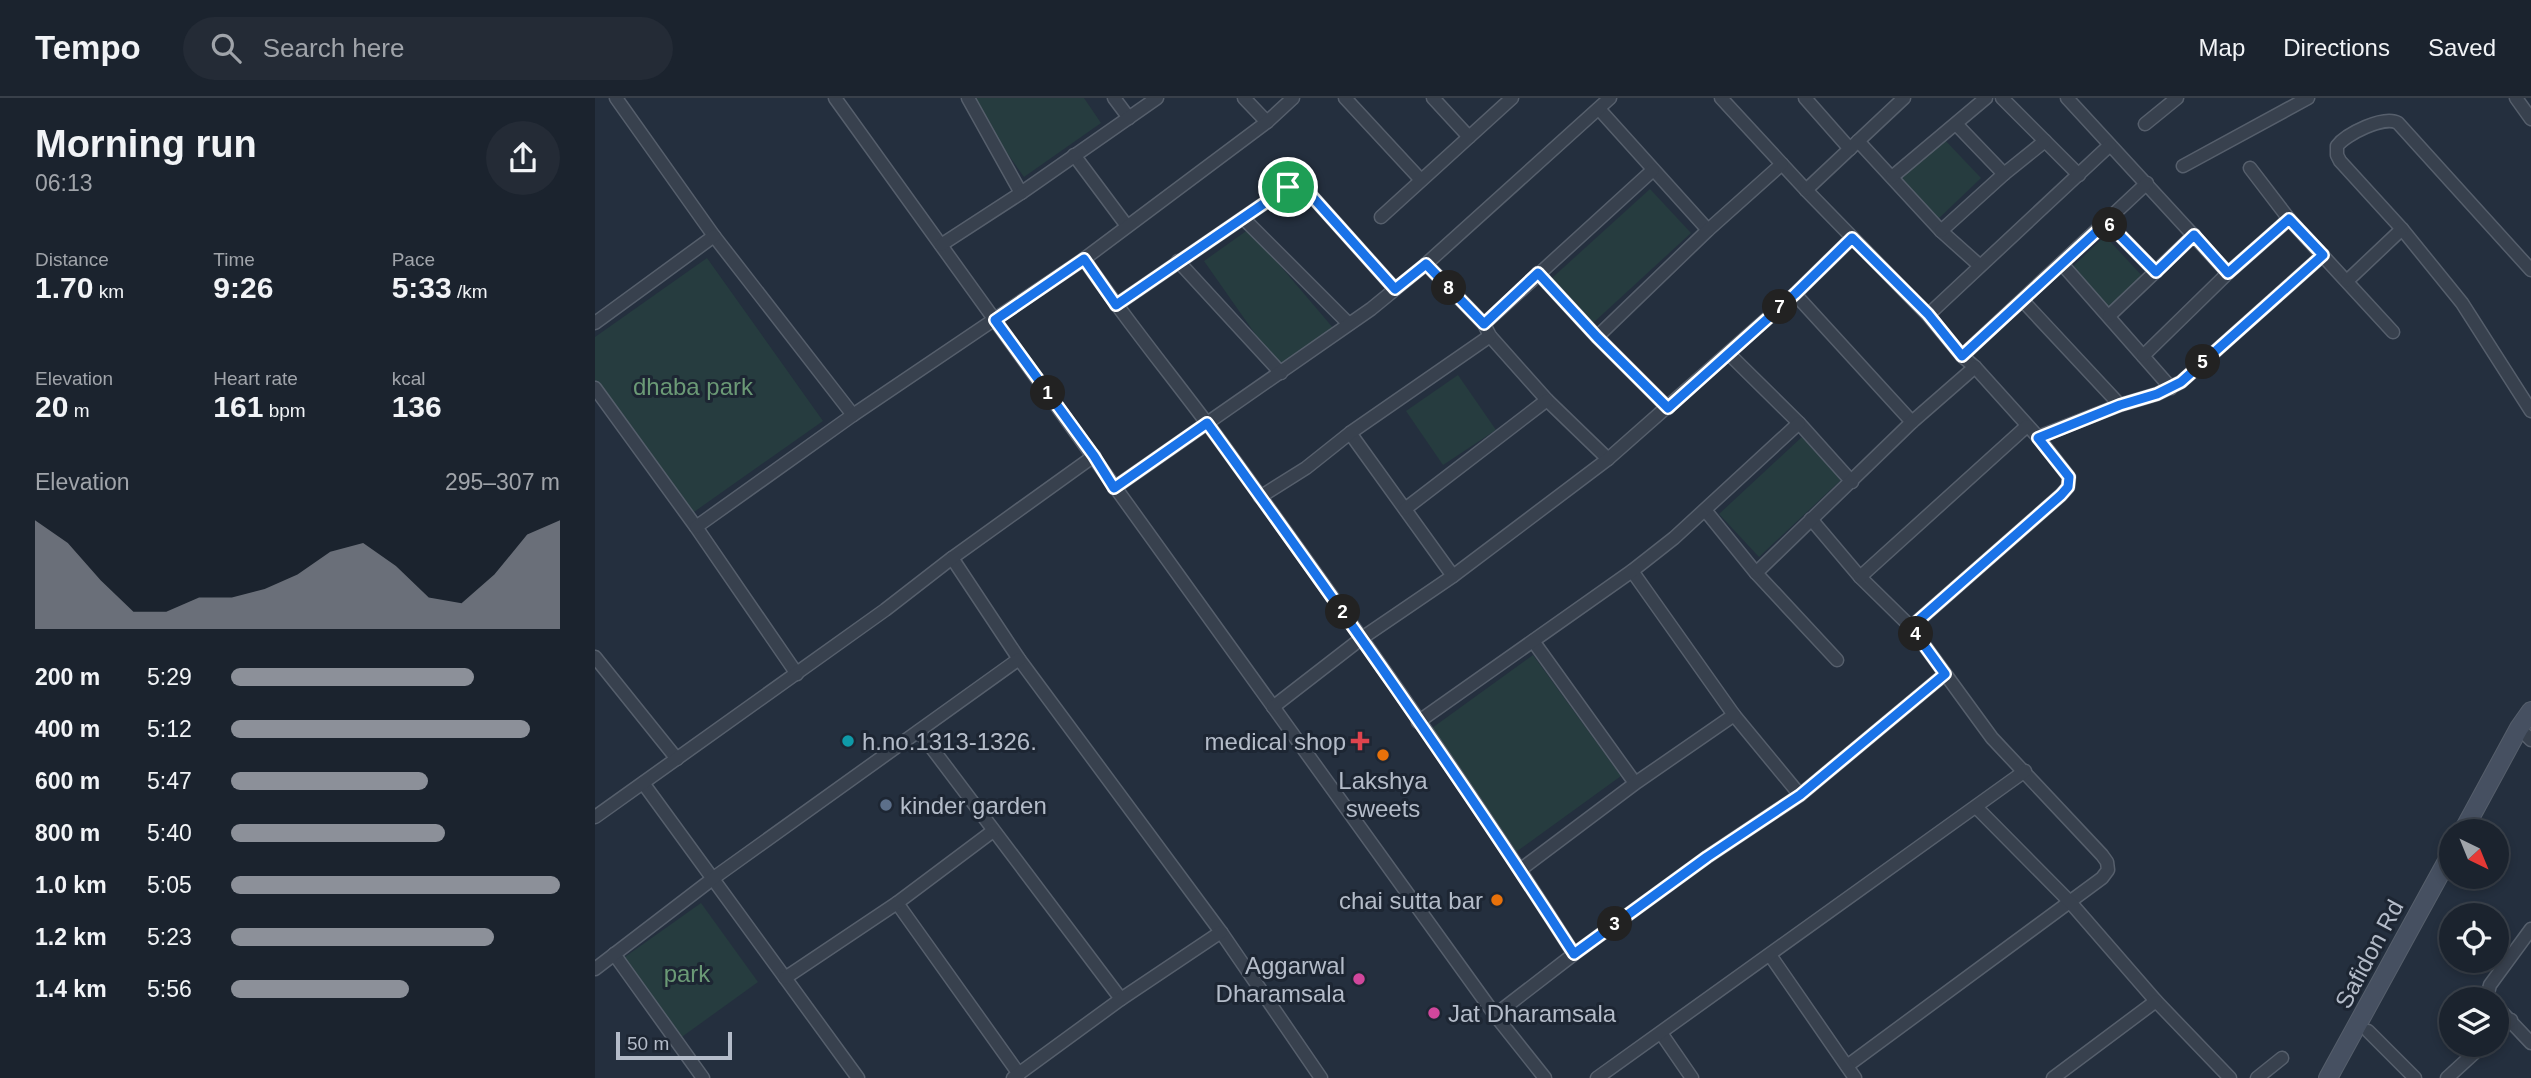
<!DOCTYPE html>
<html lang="en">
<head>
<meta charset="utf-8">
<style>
	:root { --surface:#1b232e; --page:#242b36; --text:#f1f3f6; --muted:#a0a4aa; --line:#39404a; --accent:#8c9099 }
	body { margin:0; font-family:Arial,sans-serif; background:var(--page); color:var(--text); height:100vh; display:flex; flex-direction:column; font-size:26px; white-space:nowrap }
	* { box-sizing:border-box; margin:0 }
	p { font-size:23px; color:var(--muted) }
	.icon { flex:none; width:38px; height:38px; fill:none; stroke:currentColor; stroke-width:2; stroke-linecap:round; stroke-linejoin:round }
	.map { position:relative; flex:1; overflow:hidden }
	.details { display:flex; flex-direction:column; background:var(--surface); width:595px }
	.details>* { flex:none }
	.needle { width:46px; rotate:137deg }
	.tools { position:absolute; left:1844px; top:721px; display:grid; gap:14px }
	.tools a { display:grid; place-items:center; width:70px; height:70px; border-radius:50%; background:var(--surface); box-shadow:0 4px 10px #0003,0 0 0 2px var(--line); font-size:35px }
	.scale { position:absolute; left:21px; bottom:18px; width:116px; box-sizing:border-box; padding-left:7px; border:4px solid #b4bcc9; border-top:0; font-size:19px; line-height:24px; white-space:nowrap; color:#b4bcc9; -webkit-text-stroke:5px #1d2633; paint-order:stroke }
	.pin { position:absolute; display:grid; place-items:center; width:60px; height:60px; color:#fff; margin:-30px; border:4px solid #fff; border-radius:50%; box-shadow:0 2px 7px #0007 }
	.km { position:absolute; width:35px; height:35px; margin:-18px; border-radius:50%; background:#222; color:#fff; font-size:19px; line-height:35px; text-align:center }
	.round { display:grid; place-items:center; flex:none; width:74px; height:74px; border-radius:37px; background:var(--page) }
	.head { display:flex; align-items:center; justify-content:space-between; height:119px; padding:0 35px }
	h1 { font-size:38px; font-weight:600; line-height:52px }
	.stats { display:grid; grid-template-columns:repeat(3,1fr); gap:10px; height:119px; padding:7px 35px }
	.stats div { display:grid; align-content:center }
	.stats b { font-size:30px; font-weight:600 }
	.stats small { font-size:19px; font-weight:400 }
	.stats p { font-size:19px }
	.chart { height:196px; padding:14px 35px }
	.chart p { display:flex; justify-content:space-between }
	.chart svg { width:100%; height:126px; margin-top:7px; fill:var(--accent); opacity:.7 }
	ul { padding:0 35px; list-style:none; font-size:23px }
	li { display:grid; grid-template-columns:112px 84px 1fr; align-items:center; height:52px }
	li i { height:18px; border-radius:9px; background:var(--accent) }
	header { display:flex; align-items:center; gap:42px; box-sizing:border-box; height:98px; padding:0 35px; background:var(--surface); border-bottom:2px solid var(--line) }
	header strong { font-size:33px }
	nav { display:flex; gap:38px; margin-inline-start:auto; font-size:24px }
	.search { width:490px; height:63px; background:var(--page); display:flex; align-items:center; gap:18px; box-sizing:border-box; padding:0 24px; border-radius:38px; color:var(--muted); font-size:26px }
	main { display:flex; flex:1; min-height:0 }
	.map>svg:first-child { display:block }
	.green { fill:#263c3f }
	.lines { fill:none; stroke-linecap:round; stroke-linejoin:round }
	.minor-casing { stroke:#565f6c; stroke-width:15 }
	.secondary-casing { stroke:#565f6c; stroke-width:20 }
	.minor { stroke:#38414e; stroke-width:12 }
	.secondary { stroke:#465061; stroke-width:18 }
	.route-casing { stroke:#fff; stroke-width:14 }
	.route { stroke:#1a73e8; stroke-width:9 }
	.culture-dot { fill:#0f9aa8; stroke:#1d2633; stroke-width:2.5 }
	.health-dot { fill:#e0444e; stroke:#1d2633; stroke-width:2.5 }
	.food-dot { fill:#e8710a; stroke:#1d2633; stroke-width:2.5 }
	.service-dot { fill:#5c6f8a; stroke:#1d2633; stroke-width:2.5 }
	.hotel-dot { fill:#d1479c; stroke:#1d2633; stroke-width:2.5 }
	.labels { text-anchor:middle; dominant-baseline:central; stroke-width:6; stroke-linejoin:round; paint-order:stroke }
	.park-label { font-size:24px; fill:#6b9a76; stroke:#1d2633 }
	.poi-label { font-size:24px; fill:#b4bcc9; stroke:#1d2633; text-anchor:start }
	.street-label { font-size:24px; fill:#b4bcc9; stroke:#1d2633 }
</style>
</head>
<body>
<header>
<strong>Tempo</strong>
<div class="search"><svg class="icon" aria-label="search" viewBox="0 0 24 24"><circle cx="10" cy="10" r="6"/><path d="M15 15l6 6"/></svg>Search here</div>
<nav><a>Map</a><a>Directions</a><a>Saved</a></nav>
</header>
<main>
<section class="details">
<div class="head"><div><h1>Morning run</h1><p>06:13</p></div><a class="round"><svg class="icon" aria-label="share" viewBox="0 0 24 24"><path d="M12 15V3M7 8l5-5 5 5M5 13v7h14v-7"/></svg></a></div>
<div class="stats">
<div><p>Distance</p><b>1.70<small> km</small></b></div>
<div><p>Time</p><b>9:26</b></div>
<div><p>Pace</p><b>5:33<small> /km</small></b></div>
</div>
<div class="stats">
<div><p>Elevation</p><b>20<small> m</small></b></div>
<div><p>Heart rate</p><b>161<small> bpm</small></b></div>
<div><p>kcal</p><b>136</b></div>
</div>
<div class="chart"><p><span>Elevation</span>295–307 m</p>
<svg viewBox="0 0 160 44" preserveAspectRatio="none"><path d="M0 44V6L10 14L20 27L30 38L40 38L50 33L60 33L70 30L80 25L90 17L100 14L110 22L120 33L130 35L140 25L150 11L160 6V44z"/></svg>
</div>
<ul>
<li><b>200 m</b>5:29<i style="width:74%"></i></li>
<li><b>400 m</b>5:12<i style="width:91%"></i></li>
<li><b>600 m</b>5:47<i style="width:60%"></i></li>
<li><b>800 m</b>5:40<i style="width:65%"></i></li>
<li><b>1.0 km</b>5:05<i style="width:100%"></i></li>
<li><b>1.2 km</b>5:23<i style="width:80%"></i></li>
<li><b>1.4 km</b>5:56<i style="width:54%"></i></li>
</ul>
</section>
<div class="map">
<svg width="1936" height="980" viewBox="0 0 1936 980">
	<rect width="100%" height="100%" fill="#242f3e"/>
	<g class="green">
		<path d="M373,0h116l17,25 -77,54z"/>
		<path d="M1348,40l38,40 -46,44 -38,-41z"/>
		<path d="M1055,91l41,44 -98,90 -41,-45z"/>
		<path d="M654,131l85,100 -55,39 -75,-107z"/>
		<path d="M1510,138l39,42 -40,36 -38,-41z"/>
		<path d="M112,160l116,163 -139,98 -89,-125v-57z"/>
		<path d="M863,277l38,55 -53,35 -37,-54z"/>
		<path d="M1209,337l39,43 -84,79 -40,-43z"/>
		<path d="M938,557l88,121 -112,81 -88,-121z"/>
		<path d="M106,805l57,79 -86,62 -57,-80z"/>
	</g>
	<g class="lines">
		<defs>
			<g id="minor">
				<path d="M21,0l98,138 139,179"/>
				<path d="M240,0l660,917 50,63"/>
				<path d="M373,0l53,95"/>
				<path d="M519,0l15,20"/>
				<path d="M649,0l23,24"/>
				<path d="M750,0l76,82"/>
				<path d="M838,0l36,39"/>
				<path d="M1126,0l85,92 122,125 34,41 13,11 63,70 31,40 -1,10 -7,8 -150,132"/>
				<path d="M1210,0l45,51"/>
				<path d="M1407,0l77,77"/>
				<path d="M1472,0l161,175"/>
				<path d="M1921,0l15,21"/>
				<path d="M1004,11l109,121"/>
				<path d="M1361,26l48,50"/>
				<path d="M1550,26l32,-26"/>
				<path d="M1263,43l83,90 38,34"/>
				<path d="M479,57l53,71"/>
				<path d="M1588,68l125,-68"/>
				<path d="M1655,70l39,51 104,113"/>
				<path d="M1297,79l94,-79"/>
				<path d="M1211,92l98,-92"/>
				<path d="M786,119l131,-119"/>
				<path d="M648,120l106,106"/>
				<path d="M1512,124l49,50"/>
				<path d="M1346,133l63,-57 41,-33"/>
				<path d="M346,147l80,-52 136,-95"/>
				<path d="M489,161c43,63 92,122 137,183 122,168 242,337 353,512"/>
				<path d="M583,163l103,112"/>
				<path d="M831,166l58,60 6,12 57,64 61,59"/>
				<path d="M1467,166l109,124"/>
				<path d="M1936,172l-133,-147c-14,-8 -52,11 -61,23v9l3,6 62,68 60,74 69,108"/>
				<path d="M943,175l59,64 71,71"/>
				<path d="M1752,183l55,-52"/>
				<path d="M1200,196l117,128"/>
				<path d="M1428,203l97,104"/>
				<path d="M521,207l172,-118 8,-3 13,9 86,96"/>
				<path d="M1333,217l182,-170"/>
				<path d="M1514,218l85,-81"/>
				<path d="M0,225l119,-87"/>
				<path d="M889,226l169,-154"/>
				<path d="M1002,239l111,-107 74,-66"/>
				<path d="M1134,256l70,69 53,59"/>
				<path d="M1367,258l185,-173"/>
				<path d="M1548,258l85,-83 61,-54"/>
				<path d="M0,290l101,139 101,147"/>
				<path d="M755,335l103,143"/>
				<path d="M1443,339l82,-32 37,-11 24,-12 142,-127"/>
				<path d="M519,390l257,-179 55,-45 184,-166"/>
				<path d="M665,399l46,-29 44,-35 140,-97"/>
				<path d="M810,411l142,-109"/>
				<path d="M1110,412l51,63 81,87"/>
				<path d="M1216,421l49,58 51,50 81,111 110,117 5,7 1,8 -6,8 -255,188"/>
				<path d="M101,429l157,-112 231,-156 183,-137 26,-24"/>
				<path d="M357,460l67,101 202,273 100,146"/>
				<path d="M1037,473l102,144 66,80"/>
				<path d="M1161,475l156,-151 63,-55"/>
				<path d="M1265,479l167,-151"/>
				<path d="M938,543l102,142"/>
				<path d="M0,559l82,102"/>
				<path d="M678,609l89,-69 91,-62 155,-117 187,-165 57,-56"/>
				<path d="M823,624l214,-151 42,-33 125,-115"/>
				<path d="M1924,630l12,12"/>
				<path d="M324,633l202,268"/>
				<path d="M48,685l215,295"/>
				<path d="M1382,710l93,94 86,99 74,77"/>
				<path d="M0,719l290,-207 67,-52 142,-102"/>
				<path d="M925,772l117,-88 97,-67"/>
				<path d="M302,805l122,171"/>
				<path d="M19,856l89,124"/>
				<path d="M1175,857l85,123"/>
				<path d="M0,871l120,-92 304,-218"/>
				<path d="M190,880l112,-75 96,-72"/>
				<path d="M1895,901l-2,-6 2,-8 41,-56"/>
				<path d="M1902,909l34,36"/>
				<path d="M900,917l79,-61 133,-97 93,-62 145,-121"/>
				<path d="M1773,933l47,47"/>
				<path d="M1902,934l14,-12"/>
				<path d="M1066,935l31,45"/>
				<path d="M418,980l108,-79 100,-67"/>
				<path d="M1002,980l428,-307"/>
				<path d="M1458,980l103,-77"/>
				<path d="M1662,980l25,-20"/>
				<path d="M1852,980l36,-33"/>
			</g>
			<g id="secondary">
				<path d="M1868,733l56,-103 12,-17"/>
				<path d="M1733,980l124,-226"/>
			</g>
		</defs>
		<use href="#minor" class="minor-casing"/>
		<use href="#secondary" class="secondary-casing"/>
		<use href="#minor" class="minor"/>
		<use href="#secondary" class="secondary"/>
	</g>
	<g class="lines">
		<defs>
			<path id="route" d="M701,86l13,9 86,96 31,-25 58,60 54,-51 59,64 71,71 127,-114 57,-56 76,76 34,42 145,-134 49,50 38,-37 34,38 61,-54 34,36 -142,127 -24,12 -37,11 -82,33 31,39 -1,10 -7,8 -150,132 34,47 -145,121 -93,62 -133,97c-116,-181 -241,-357 -367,-531l-93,65 -20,-32 -99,-136 89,-61 32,46 172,-118z"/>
		</defs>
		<use href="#route" class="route-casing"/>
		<use href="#route" class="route"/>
	</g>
	<circle class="culture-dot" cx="253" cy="643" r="7"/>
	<path class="health-dot" d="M761.5 632.5h7v7h7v7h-7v7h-7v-7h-7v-7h7z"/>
	<g class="food-dot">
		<circle cx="788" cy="657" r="7"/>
		<circle cx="902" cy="802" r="7"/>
	</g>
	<circle class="service-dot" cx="291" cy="707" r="7"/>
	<g class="hotel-dot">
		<circle cx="764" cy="881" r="7"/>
		<circle cx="839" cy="915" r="7"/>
	</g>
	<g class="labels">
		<g class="park-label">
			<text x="98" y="288">dhaba park</text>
			<text x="92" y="875">park</text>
		</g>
		<g class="poi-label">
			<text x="267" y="643">h.no.1313-1326.</text>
			<text x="751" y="643" text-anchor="end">medical shop</text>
			<text x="788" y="682" text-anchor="middle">Lakshya<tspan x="788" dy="28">sweets</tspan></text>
			<text x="305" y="707">kinder garden</text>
			<text x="888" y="802" text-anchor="end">chai sutta bar</text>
			<text x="750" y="867" text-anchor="end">Aggarwal<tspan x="750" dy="28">Dharamsala</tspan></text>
			<text x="853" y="915">Jat Dharamsala</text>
		</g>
		<g class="street-label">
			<text transform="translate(1774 856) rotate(-62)">Safidon Rd</text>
		</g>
	</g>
</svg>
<div class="tools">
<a><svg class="needle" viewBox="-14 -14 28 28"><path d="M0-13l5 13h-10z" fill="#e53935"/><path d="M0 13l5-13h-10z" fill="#a0a4aa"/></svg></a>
<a><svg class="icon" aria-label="locate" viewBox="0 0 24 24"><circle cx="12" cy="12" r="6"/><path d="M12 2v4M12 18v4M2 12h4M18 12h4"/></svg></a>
<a><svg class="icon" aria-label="layers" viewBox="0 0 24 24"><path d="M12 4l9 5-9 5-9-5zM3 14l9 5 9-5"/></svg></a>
</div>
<div class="scale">50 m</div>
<div class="pin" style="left:693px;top:89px;background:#1e9e55"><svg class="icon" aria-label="arrive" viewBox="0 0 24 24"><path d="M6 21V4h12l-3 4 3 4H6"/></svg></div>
<b class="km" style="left:453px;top:295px">1</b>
<b class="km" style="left:748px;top:514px">2</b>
<b class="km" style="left:1020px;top:826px">3</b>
<b class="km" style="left:1321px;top:536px">4</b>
<b class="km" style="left:1608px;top:264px">5</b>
<b class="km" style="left:1515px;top:127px">6</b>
<b class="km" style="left:1185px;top:209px">7</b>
<b class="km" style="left:854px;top:190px">8</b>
</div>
</main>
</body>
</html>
